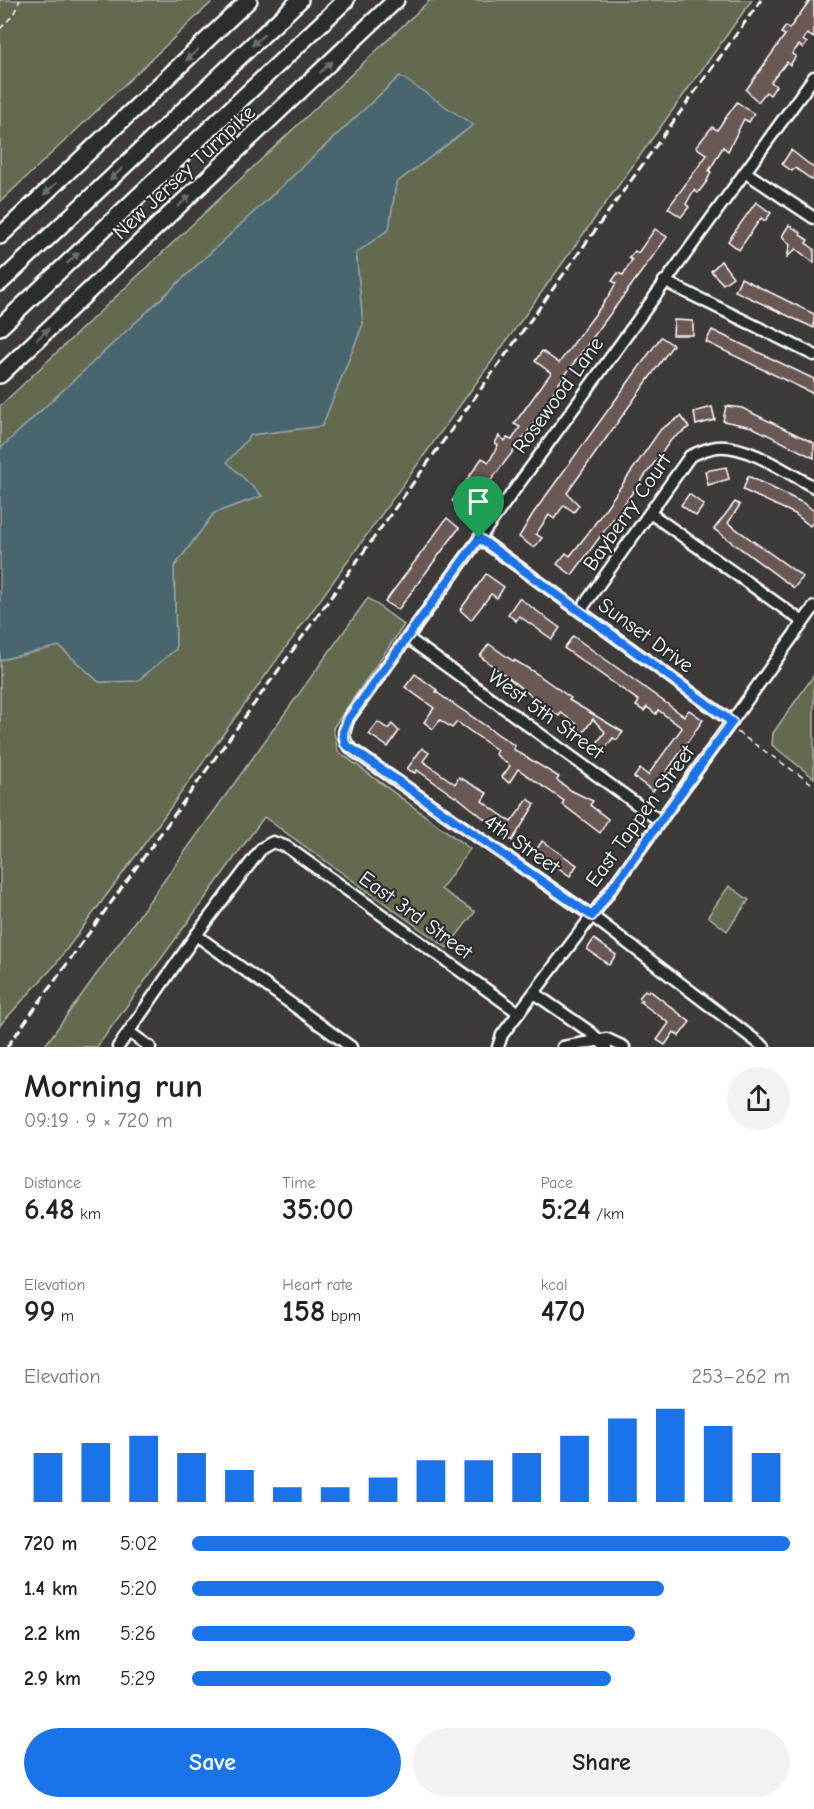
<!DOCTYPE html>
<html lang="en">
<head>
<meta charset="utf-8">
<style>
	:root { --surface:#fff; --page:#f2f2f2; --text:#222; --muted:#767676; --accent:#1a73e8 }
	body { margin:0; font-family:"Comic Neue",sans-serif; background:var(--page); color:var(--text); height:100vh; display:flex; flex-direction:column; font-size:22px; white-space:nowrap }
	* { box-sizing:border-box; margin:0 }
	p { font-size:20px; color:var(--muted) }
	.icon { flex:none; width:33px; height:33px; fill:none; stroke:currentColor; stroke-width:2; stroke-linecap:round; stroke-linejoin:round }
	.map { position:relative; height:1047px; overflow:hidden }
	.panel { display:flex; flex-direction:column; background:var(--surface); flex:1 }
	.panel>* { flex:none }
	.pin { position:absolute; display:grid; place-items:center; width:51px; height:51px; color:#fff; margin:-62px -26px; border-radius:50% 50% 50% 0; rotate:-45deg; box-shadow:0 0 6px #0007 }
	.pin .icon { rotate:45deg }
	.round { display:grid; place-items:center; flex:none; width:63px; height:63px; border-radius:32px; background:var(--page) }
	.headline { display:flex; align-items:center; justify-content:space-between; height:102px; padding:0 24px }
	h1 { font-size:33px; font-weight:800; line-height:45px }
	.figures { display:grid; grid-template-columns:repeat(3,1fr); gap:9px; height:102px; padding:6px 24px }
	.figures div { display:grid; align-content:center }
	.figures b { font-size:30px; font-weight:800 }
	.figures small { font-size:16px; font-weight:400 }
	.figures p { font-size:16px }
	.chart { height:168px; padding:12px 24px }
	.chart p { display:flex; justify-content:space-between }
	.chart svg { width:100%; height:108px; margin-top:6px; stroke:var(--accent); stroke-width:6 }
	.button { display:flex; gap:12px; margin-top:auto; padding:12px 24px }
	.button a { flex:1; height:69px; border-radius:36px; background:var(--accent); color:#fff; font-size:24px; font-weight:800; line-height:69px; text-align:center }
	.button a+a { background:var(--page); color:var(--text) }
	ul { padding:0 24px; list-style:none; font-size:20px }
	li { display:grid; grid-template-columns:96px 72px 1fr; align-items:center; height:45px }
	li i { height:15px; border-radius:8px; background:var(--accent) }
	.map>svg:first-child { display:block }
	.green { fill:#646a50; stroke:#b2b4a8; stroke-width:1.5 }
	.water { fill:#4a656e; stroke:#92a3a8; stroke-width:1.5 }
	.building { fill:#6b5955; stroke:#fff; stroke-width:1.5 }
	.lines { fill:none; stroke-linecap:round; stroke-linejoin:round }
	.minor-casing { stroke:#fff; stroke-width:15 }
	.highway-casing { stroke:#fff; stroke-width:20 }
	.path { stroke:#fff; stroke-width:1.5; stroke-dasharray:6 4.5; stroke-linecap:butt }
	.minor { stroke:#2a2d2e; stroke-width:10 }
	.highway { stroke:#2a2d2e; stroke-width:15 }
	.rail { stroke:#fff; stroke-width:3; stroke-dasharray:9 4.5; stroke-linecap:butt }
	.oneway { fill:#6a6c6d }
	.route-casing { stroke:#fff; stroke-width:12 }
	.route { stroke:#1a73e8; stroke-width:8 }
	.labels { text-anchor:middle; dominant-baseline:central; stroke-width:4.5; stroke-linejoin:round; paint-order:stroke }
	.street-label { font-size:21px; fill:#fff; stroke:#2a2d2e }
</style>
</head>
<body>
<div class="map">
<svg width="814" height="1047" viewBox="0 0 814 1047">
	<rect width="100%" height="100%" fill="#3e3a3a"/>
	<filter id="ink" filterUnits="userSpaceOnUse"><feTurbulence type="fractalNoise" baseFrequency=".0167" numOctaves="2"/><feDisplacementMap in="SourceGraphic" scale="12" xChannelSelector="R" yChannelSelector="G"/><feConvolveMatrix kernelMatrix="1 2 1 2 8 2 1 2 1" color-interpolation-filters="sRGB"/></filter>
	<g filter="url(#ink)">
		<g class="green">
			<path d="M0,0h214l-214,202z"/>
			<path d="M430,0h322l-615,854 -82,111 -55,60v-365l59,-14 40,36 38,-1 39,-32 -2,-82 40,-54 48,-17 -36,-34 25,-27 71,-9 41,-102 -7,-71 33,-24 7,-46 77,-58 -74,-48 -399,372v-43z"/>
			<path d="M368,598l36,27 -71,103 5,23 132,98 -29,40 34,23 -28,36 -183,-131 -167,230h-53z"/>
			<path d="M814,675v103l-42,-33 1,-12z"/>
			<path d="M729,886l20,14 -22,31 -19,-15z"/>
		</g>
		<path class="water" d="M400,76l73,49 -77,58 -7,46 -33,24 7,71 -41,102 -71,9 -24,27 35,34 -48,17 -40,54 2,82 -39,32 -38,1 -40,-36 -59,14v-211z"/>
		<g class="building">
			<path d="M810,0h4v38l-7,-4 -4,6 4,3 -4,5 -4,-3 -7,9 4,2 -6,9 -3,-3 -16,20 5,4 -6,9 -4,-3 -8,10 -12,-12 39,-55 -4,-2 5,-7 3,3z"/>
			<path d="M737,102l17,12 -5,8 -5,-3 -16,32 -5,-4 -14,24 2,1 -4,9 -9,12 -4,-3 -8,14 3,3 -8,10 -13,-9 39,-53 -11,-8 16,-20 5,3z"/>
			<path d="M791,150l23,18v13l-19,-13 -3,3 -10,-7z"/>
			<path d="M756,202l15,11 -6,8 -4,-3 -22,32 -11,-9z"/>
			<path d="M789,225l12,8 -1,2 8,5 -2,3 8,6v14l-18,-14 -9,8 3,-12 -8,-9z"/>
			<path d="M655,229l12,8 -110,149 -18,31 -72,95 -15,-11 30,-43 7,4 9,-17 -3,-2 4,-7 6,5 2,-3 5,2 8,-13 -6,-3 37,-51 -16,-12 7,-10 17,12 49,-66 8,-14 -4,-2 6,-8 5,2 9,-15 -3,-2 6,-7 3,2z"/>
			<path d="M721,261l12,16 -10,7 -12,-13z"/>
			<path d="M741,278l73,36v14l-79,-37z"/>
			<path d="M674,320l19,1v14h-20z"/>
			<path d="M712,330l102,49v15l-108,-52z"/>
			<path d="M661,337l12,8 -106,148 12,12 -5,7 -10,-7 -10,14 -5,-4 -13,19 6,4 -8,10 -15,-11 13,-22z"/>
			<path d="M726,406l16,2 72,35v15l-62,-31 -29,-6z"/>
			<path d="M712,407l3,13 -19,5 -2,-13z"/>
			<path d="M681,416l8,11 -18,13 -99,135 -15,-11 9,-11 4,3 19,-24 72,-103z"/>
			<path d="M726,467l3,12 -21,6 -3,-14z"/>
			<path d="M748,476l57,28 9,7v10l-4,5 -15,-12 -52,-24z"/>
			<path d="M689,494l15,11 -8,11 -15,-11z"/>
			<path d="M735,502l5,3 -12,18 75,54 -9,11 -80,-59z"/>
			<path d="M447,518l12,10 -61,82 -13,-8z"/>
			<path d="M486,574l18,13 -7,11 -6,-4 -20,26 -11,-10z"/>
			<path d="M519,598l41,30 -8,11 -33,-23 -3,5 -8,-7z"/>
			<path d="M573,636l111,80 5,-6 14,10 -50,71 -19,-14 6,-8 8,6 34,-47 -24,-18 -2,4 -9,-7 -3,4 -8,-5 3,-5 -75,-53z"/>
			<path d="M489,644l24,17 1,-1 20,12 37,26 -2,2 54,32 -6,8 -4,-2 -12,16 -7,-7 11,-15 -12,-13 -10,14 -7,-7 1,-2 -16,-11 -2,3 -17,-12 -62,-48z"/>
			<path d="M415,674l22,16 -1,2 79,54 -2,3 46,28 -2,3 15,11 21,10 -3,4 18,14 -8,14 -38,-29 2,-3 -46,-32 -9,14 -7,-6 8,-11 -15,-12 2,-4 -40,-28 -5,6 -12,-8 -7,9 -9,-7 10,-14 -29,-21z"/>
			<path d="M378,722l10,7 4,-5 7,7 -11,16 -19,-13z"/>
			<path d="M422,748l7,5 -6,8 32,23 4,-7 28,16 -5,8 29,21 17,-23 7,5 -23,37 -56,-45 -1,1 -38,-27 -2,3 -8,-4z"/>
			<path d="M542,841l35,24 -7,11 -35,-24z"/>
			<path d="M594,939l22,16 -7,10 -22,-16z"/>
			<path d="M645,990l3,2 1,-2 41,32 -11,14 -5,-4 -9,13 -8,-5 12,-17 -29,-21 2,-2 -3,-2z"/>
		</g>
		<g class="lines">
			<defs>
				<g id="minor">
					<path d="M745,172l69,46"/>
					<path d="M664,281l150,74"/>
					<path d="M650,513l153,109"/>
					<path d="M479,538l253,184"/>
					<path d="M580,611l110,-155c9,-4 18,-8 27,-9 30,-3 72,27 97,40"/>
					<path d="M409,639l251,182"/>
					<path d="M196,935l155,112"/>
					<path d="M534,993l56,39 16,15"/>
					<path d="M129,1032l21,15"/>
					<path d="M118,1047l78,-112 66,-87 11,-6 14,5 232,166"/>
					<path d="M498,1047l4,-12 90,-119 222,-309"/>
					<path d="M563,1047l44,-8 17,8"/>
					<path d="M764,1047l-172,-131 -238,-165c-13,-11 -11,-18 -5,-33l465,-641"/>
				</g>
				<g id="highway">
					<path d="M0,236l249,-236"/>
					<path d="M0,283l300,-283"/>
					<path d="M0,327l346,-327"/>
					<path d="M0,375l396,-375"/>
				</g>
			</defs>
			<use href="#minor" class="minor-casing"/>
			<use href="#highway" class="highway-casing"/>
			<g class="path">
				<path d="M0,29l13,-14 7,-15"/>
				<path d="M737,732l77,53"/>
			</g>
			<use href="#minor" class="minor"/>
			<use href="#highway" class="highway"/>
			<path class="rail" d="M7,1047l754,-1047"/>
		</g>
		<defs><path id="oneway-solid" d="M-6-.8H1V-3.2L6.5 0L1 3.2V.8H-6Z" transform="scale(1.5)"/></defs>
		<g class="oneway">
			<use href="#oneway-solid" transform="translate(258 40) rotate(137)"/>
			<use href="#oneway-solid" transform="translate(192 55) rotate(137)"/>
			<use href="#oneway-solid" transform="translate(326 67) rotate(-43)"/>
			<use href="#oneway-solid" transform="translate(116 174) rotate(137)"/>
			<use href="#oneway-solid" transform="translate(50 189) rotate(137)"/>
			<use href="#oneway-solid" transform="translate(184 201) rotate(-43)"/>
			<use href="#oneway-solid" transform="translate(73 258) rotate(-43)"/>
			<use href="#oneway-solid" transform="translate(43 334) rotate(-43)"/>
		</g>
	</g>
	<g class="lines" filter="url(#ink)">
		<defs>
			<path id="route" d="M479,538l253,184 -140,194 -247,-172 -2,-12 6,-14z"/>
		</defs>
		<use href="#route" class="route-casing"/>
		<use href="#route" class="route"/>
	</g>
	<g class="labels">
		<g class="street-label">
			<text transform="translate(184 172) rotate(-43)">New Jersey Turnpike</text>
			<text transform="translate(558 395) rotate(-54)">Rosewood Lane</text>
			<text transform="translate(627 512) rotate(-55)">Bayberry Court</text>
			<text transform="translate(646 635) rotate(36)">Sunset Drive</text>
			<text transform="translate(546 714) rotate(36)">West 5th Street</text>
			<text transform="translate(640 816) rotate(-54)">East Tappen Street</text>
			<text transform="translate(522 844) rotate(35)">4th Street</text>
			<text transform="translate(416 915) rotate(36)">East 3rd Street</text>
		</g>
	</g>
</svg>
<div class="pin" style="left:479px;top:538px;background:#1e9e55"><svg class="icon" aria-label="arrive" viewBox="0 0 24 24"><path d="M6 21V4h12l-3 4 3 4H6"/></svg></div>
</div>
<section class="panel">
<div class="headline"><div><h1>Morning run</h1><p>09:19 · 9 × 720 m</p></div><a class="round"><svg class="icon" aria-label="share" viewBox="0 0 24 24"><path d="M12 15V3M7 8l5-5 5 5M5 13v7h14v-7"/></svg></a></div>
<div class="figures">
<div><p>Distance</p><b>6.48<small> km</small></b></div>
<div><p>Time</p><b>35:00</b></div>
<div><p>Pace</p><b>5:24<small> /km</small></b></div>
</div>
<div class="figures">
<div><p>Elevation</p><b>99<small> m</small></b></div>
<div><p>Heart rate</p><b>158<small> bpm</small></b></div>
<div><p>kcal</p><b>470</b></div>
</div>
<div class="chart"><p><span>Elevation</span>253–262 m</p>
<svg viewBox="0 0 160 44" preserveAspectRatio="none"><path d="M5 44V24M15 44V20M25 44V17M35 44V24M45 44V31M55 44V38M65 44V38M75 44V34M85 44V27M95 44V27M105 44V24M115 44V17M125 44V10M135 44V6M145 44V13M155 44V24"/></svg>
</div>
<ul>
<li><b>720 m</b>5:02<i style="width:100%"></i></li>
<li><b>1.4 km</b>5:20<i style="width:79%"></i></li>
<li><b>2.2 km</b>5:26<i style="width:74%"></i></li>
<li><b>2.9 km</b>5:29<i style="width:70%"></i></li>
</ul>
<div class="button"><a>Save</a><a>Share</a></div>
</section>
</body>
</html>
